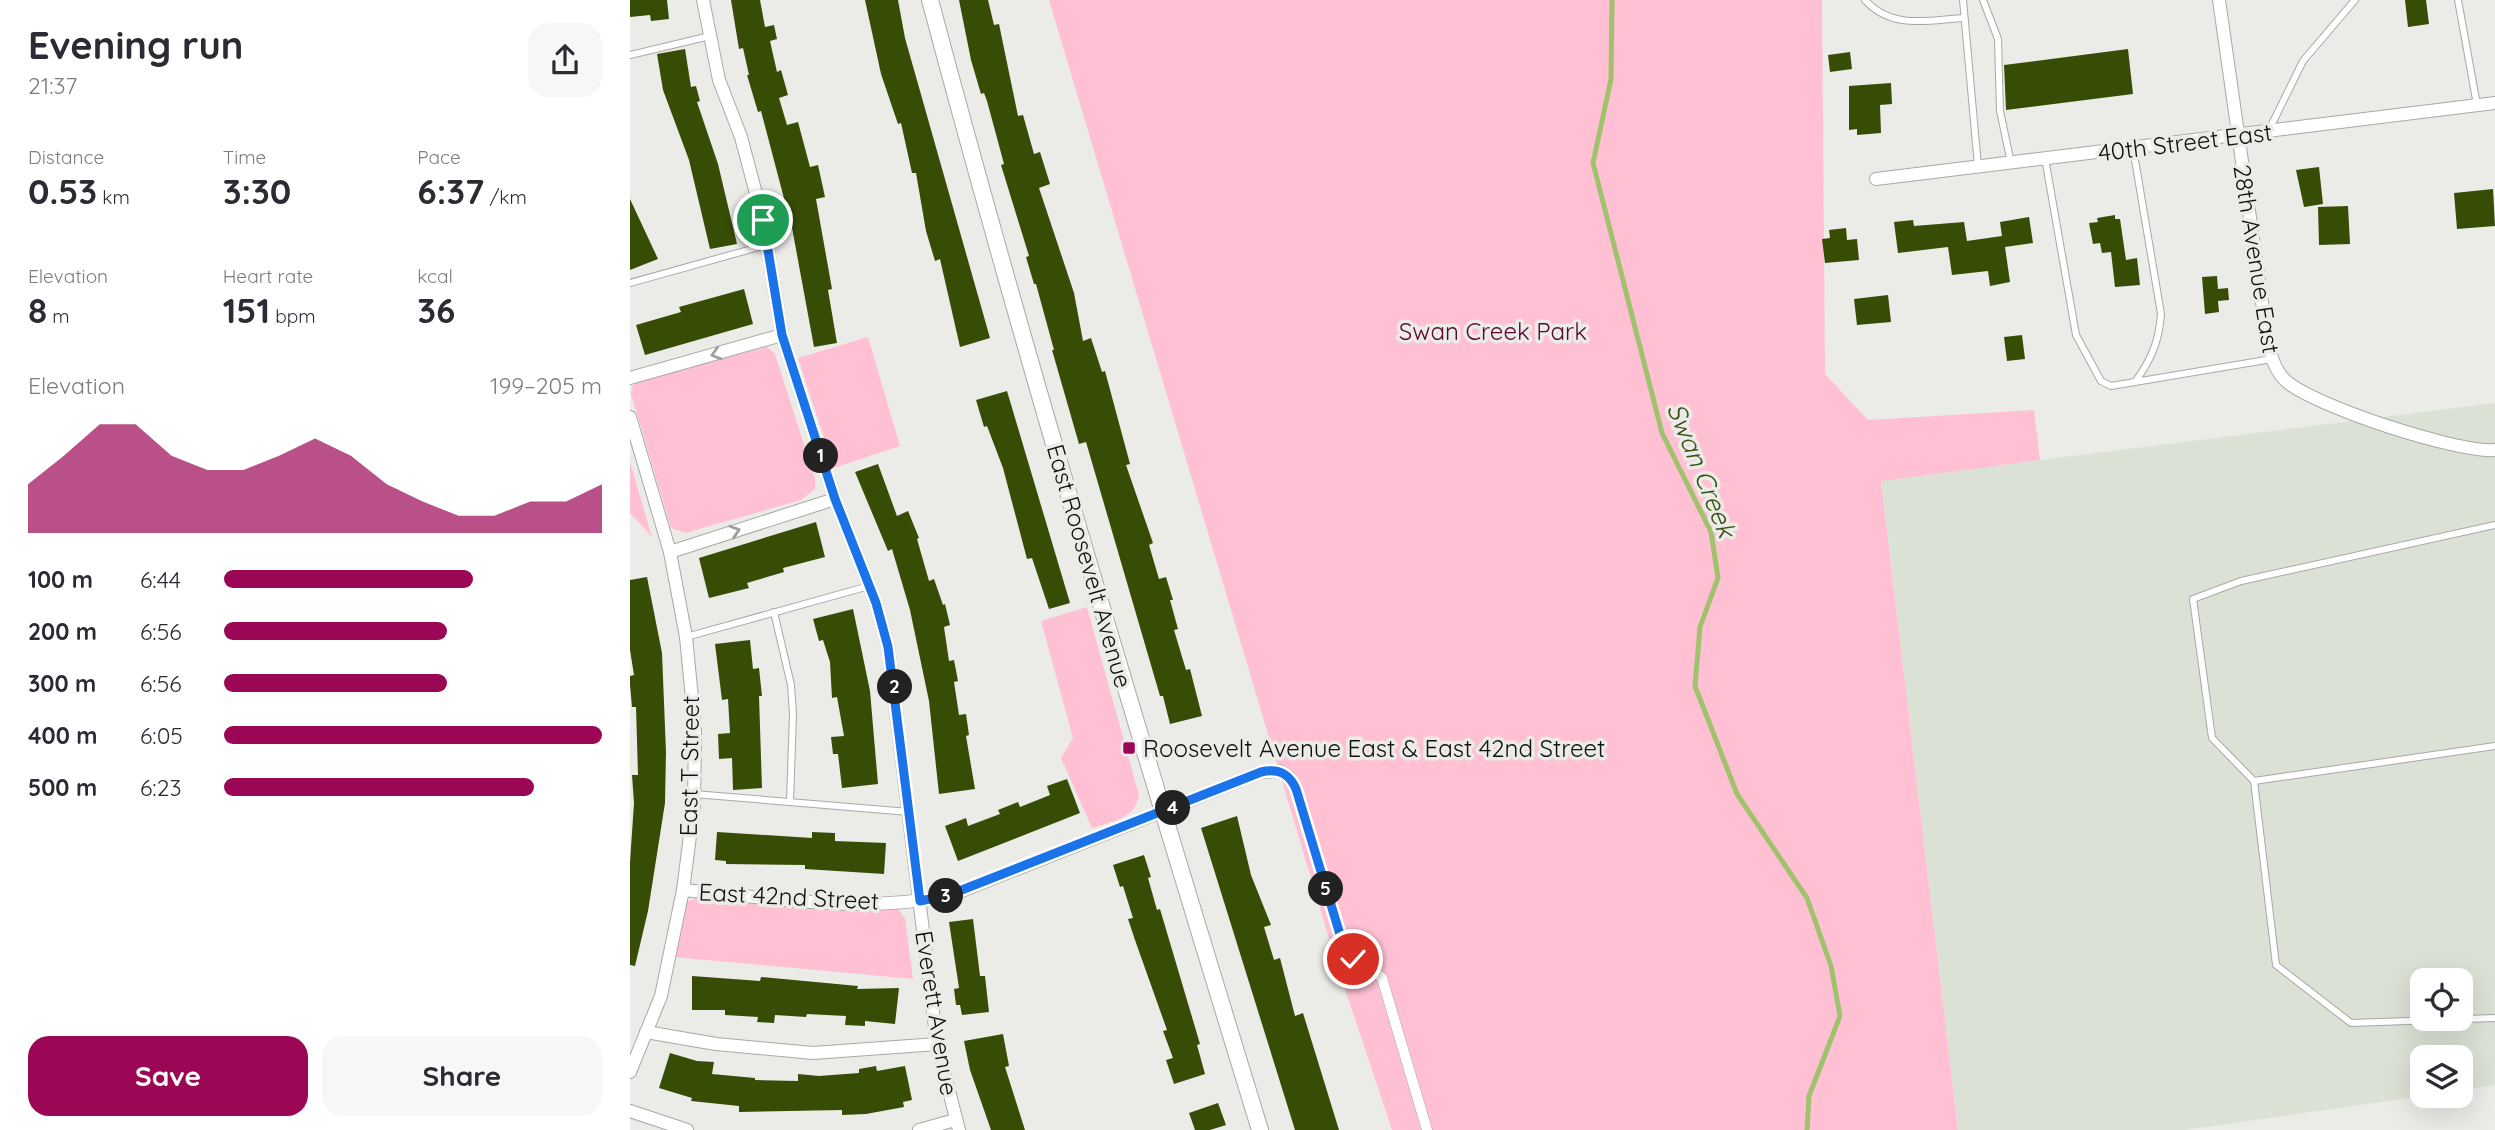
<!DOCTYPE html>
<html lang="en">
<head>
<meta charset="utf-8">
<style>
	:root { --surface:#fff; --page:#f7f7f7; --text:#2b2b33; --muted:#7c7c81; --accent:#9c0755 }
	body { margin:0; font-family:Quicksand,sans-serif; background:var(--page); color:var(--text); height:100vh; display:flex; flex-direction:column; font-size:26px; white-space:nowrap }
	* { box-sizing:border-box; margin:0 }
	p { font-size:23px; color:var(--muted) }
	.icon { flex:none; width:38px; height:38px; fill:none; stroke:currentColor; stroke-width:2; stroke-linecap:round; stroke-linejoin:round }
	.map { position:relative; flex:1; overflow:hidden }
	.side { display:flex; flex-direction:column; background:var(--surface); width:630px }
	.side>* { flex:none }
	.tools { position:absolute; left:1780px; top:968px; display:grid; gap:14px }
	.tools a { display:grid; place-items:center; width:63px; height:63px; border-radius:14px; background:var(--surface); box-shadow:0 7px 28px #0002; font-size:35px }
	.pin { position:absolute; display:grid; place-items:center; width:60px; height:60px; color:#fff; margin:-30px; border:4px solid #fff; border-radius:50%; box-shadow:0 2px 7px #0007 }
	.km { position:absolute; width:35px; height:35px; margin:-18px; border-radius:50%; background:#222; color:#fff; font-size:19px; line-height:35px; text-align:center }
	.round { display:grid; place-items:center; flex:none; width:74px; height:74px; border-radius:21px; background:var(--page) }
	.overview { display:flex; align-items:center; justify-content:space-between; height:119px; padding:0 28px }
	h1 { font-size:38px; font-weight:700; line-height:52px }
	.metrics { display:grid; grid-template-columns:repeat(3,1fr); gap:10px; height:119px; padding:7px 28px }
	.metrics div { display:grid; align-content:center }
	.metrics b { font-size:35px; font-weight:700 }
	.metrics small { font-size:19px; font-weight:400 }
	.metrics p { font-size:19px }
	.chart { height:196px; padding:14px 28px }
	.chart p { display:flex; justify-content:space-between }
	.chart svg { width:100%; height:126px; margin-top:7px; fill:var(--accent); opacity:.7 }
	.primary-button { display:flex; gap:14px; margin-top:auto; padding:14px 28px }
	.primary-button a { flex:1; height:80px; border-radius:21px; background:var(--accent); color:#fff; font-size:28px; font-weight:700; line-height:80px; text-align:center }
	.primary-button a+a { background:var(--page); color:var(--text) }
	ul { padding:0 28px; list-style:none; font-size:23px }
	li { display:grid; grid-template-columns:112px 84px 1fr; align-items:center; height:52px }
	li i { height:18px; border-radius:9px; background:var(--accent) }
	main { display:flex; flex:1; min-height:0 }
	.map>svg:first-child { display:block }
	.built { fill:#dce1d6; fill-rule:evenodd }
	.green { fill:#ffc0d4 }
	.lines { fill:none; stroke-linecap:round; stroke-linejoin:round }
	.stream { stroke:#a1c26c; stroke-width:5 }
	.building { fill:#374d06 }
	.service-casing { stroke:#a7a9a5; stroke-width:8 }
	.pedestrian-casing { stroke:#a7a9a5; stroke-width:11 }
	.minor-casing { stroke:#a7a9a5; stroke-width:14 }
	.tertiary-casing { stroke:#a7a9a5; stroke-width:18 }
	.service { stroke:#fff; stroke-width:6 }
	.pedestrian { stroke:#fff; stroke-width:10 }
	.minor { stroke:#fff; stroke-width:12 }
	.tertiary { stroke:#fff; stroke-width:16 }
	.oneway { stroke:#9f9f9f }
	.route-casing { stroke:#fff; stroke-width:14 }
	.route { stroke:#1a73e8; stroke-width:9 }
	.poi-dot { fill:#9c0755; stroke:#ebece8; stroke-width:2.5 }
	.labels { text-anchor:middle; dominant-baseline:central; stroke-width:7; stroke-linejoin:round; paint-order:stroke }
	.street-label { font-size:24px; fill:#10100f; stroke:#ebece8 }
	.park-label { font-size:24px; fill:#5b0730; stroke:#ebece8 }
	.poi-label { font-size:24px; fill:#10100f; stroke:#ebece8; text-anchor:start }
	.water-label { font-size:26px; font-style:italic; fill:#3c5013; stroke:#ebece8 }
</style>
</head>
<body>
<main>
<section class="side">
<div class="overview"><div><h1>Evening run</h1><p>21:37</p></div><a class="round"><svg class="icon" aria-label="share" viewBox="0 0 24 24"><path d="M12 15V3M7 8l5-5 5 5M5 13v7h14v-7"/></svg></a></div>
<div class="metrics">
<div><p>Distance</p><b>0.53<small> km</small></b></div>
<div><p>Time</p><b>3:30</b></div>
<div><p>Pace</p><b>6:37<small> /km</small></b></div>
</div>
<div class="metrics">
<div><p>Elevation</p><b>8<small> m</small></b></div>
<div><p>Heart rate</p><b>151<small> bpm</small></b></div>
<div><p>kcal</p><b>36</b></div>
</div>
<div class="chart"><p><span>Elevation</span>199–205 m</p>
<svg viewBox="0 0 160 44" preserveAspectRatio="none"><path d="M0 44V27L10 17L20 6L30 6L40 17L50 22L60 22L70 17L80 11L90 17L100 27L110 33L120 38L130 38L140 33L150 33L160 27V44z"/></svg>
</div>
<ul>
<li><b>100 m</b>6:44<i style="width:66%"></i></li>
<li><b>200 m</b>6:56<i style="width:59%"></i></li>
<li><b>300 m</b>6:56<i style="width:59%"></i></li>
<li><b>400 m</b>6:05<i style="width:100%"></i></li>
<li><b>500 m</b>6:23<i style="width:82%"></i></li>
</ul>
<div class="primary-button"><a>Save</a><a>Share</a></div>
</section>
<div class="map">
<svg width="1865" height="1130" viewBox="0 0 1865 1130">
	<rect width="100%" height="100%" fill="#ebece8"/>
	<path class="built" d="M1865,403v682l-34,5 -1,-33h-38l1,39 -238,34h-227l-77,-650zM1792,980h38v38h-38z"/>
	<g class="green">
		<path d="M419,0h773l3,374 43,46 166,-10 6,50 -159,21 77,649h-566l-56,-168z"/>
		<path d="M238,337l32,109 -66,22 -36,-110z"/>
		<path d="M137,347l8,7 40,125v10l-14,11 -115,33 -15,-5 -40,-134 2,-9 7,-5z"/>
		<path d="M0,462l22,75 -22,-24z"/>
		<path d="M457,607l52,188c-3,23 -28,27 -47,33l-31,-70 12,-20 -32,-117z"/>
		<path d="M68,897l200,12 7,9 8,61 -238,-22 11,-55z"/>
	</g>
	<g class="lines">
		<path class="stream" d="M982,0l-1,79 -18,84 69,270 49,99 7,46 -18,49 -5,59 42,108 70,104 24,68 9,50 -31,80 -2,34"/>
	</g>
	<g class="building">
		<path d="M0,0h37l2,19 -18,2 -1,-6 -20,2z"/>
		<path d="M101,0h29l5,27 9,-2 3,14 -7,2 7,31 4,-2 7,25 -9,3 8,27 11,-3 12,45 8,-2 7,32 -9,2 16,90 -4,1 9,53 -23,4 -26,-141h-2l-25,-95 -3,1 -11,-37h2l-6,-27 -4,1z"/>
		<path d="M235,0h33l7,38 85,300 -30,9 -20,-88 -5,2 -9,-30 -10,-58h-4l-11,-50 -3,1 -17,-50z"/>
		<path d="M329,0h29l6,25 5,-1 19,92 5,-1 11,39 6,-2 10,32 -11,4 35,105 9,48 8,-3 11,34 3,-1 25,93 -4,1 27,78 -4,2 10,34 7,-2 7,23h-3l8,29 -4,1 12,40 4,-1 12,47 -32,8 -7,-28h-3l-74,-254 -7,2 -27,-94h2l-18,-66h-2l-8,-27 3,-1 -28,-91 3,-1 -17,-63 -3,-8 -3,1 -10,-34z"/>
		<path d="M1775,0h21l3,24 -21,3z"/>
		<path d="M55,49l6,38 5,-1 4,15 -3,1 21,62 19,80 -27,5 -21,-89 -26,-70 -6,-36z"/>
		<path d="M1498,49l5,45 -127,16 -2,-45z"/>
		<path d="M1220,52l2,17 -22,3 -2,-17z"/>
		<path d="M1261,83l1,21 -12,1 1,28 -24,2v-6l-8,1v-44z"/>
		<path d="M1689,167l4,37 -19,3 -8,-37z"/>
		<path d="M1863,189l2,37 -38,3 -3,-36z"/>
		<path d="M0,199l28,60 -28,11z"/>
		<path d="M1718,206l2,38 -31,1 -1,-38z"/>
		<path d="M1485,215v4h5l6,41 11,-2 3,27 -25,2 -4,-35 -9,1 -2,-10 -7,1 -4,-21 9,-1 -1,-4z"/>
		<path d="M1399,217l4,26 -28,4 5,35 -20,4 -2,-15 -36,4 -4,-28 -50,6 -4,-31 19,-2 1,6 50,-4 3,19 35,-5 -2,-14z"/>
		<path d="M1216,228l1,12 10,-1 2,21 -34,3 -3,-24 8,-1 -1,-8z"/>
		<path d="M1587,276l1,13 10,-1 1,12 -11,1 1,11 -14,2 -3,-37z"/>
		<path d="M114,289l9,35 -108,31 -9,-30 45,-13 -2,-5z"/>
		<path d="M1258,295l3,27 -34,3 -3,-26z"/>
		<path d="M1392,335l3,24 -18,2 -3,-24z"/>
		<path d="M377,391l63,212 -21,6 -17,-51 -5,1 -24,-91 -16,-42 -3,1 -8,-27z"/>
		<path d="M248,464l19,52 11,-5 11,27 -2,1 12,42 5,-2 9,26 2,-1 5,21 -6,2 5,34 5,-1 4,21 -4,1 5,33 7,-1 3,21 -3,1 9,53 -36,5 -10,-93 -19,-91 -18,-61 -4,2 -33,-79z"/>
		<path d="M186,522l9,35 -42,11 1,4 -37,11 2,5 -40,10 -10,-40z"/>
		<path d="M17,577l15,76 4,99 -1,51 -17,108 -13,55 -5,-1v-103l4,-59 -2,-28h6l-2,-68h-4l-2,-22v-9l4,-1 -4,-25v-70z"/>
		<path d="M223,609l17,82 8,93 -36,4 -4,-34h-5l-2,-17 13,-1 -7,-39 -5,1 -2,-36 -7,-22 -4,1 -6,-22z"/>
		<path d="M120,640l3,29 6,-1 3,28h-3l3,92 -29,2 -1,-32 -13,1 -1,-25 12,-1 -2,-34 -6,1 -7,-56z"/>
		<path d="M437,779l13,34 -122,48 -13,-35 21,-8 2,8 32,-12 -2,-4 20,-8 2,5 30,-12 -3,-9z"/>
		<path d="M607,816l14,59 20,50 -7,2 10,33 6,-2 15,58 8,-3 36,117h-44l-94,-302z"/>
		<path d="M87,832l95,6v-6l23,1v8l51,2 -2,31 -79,-5v-4l-79,-1v-3l-11,-1z"/>
		<path d="M514,855l7,22 -3,1 9,32 3,-1 40,135 -3,1 8,29 -31,10 -8,-24 7,-2 -10,-27 4,-1 -32,-90 -7,-21 5,-1 -10,-32 -3,1 -7,-22z"/>
		<path d="M343,919l7,57h5l4,36 -27,3 -2,-10h-4l-2,-16 5,-1 -10,-66z"/>
		<path d="M62,976l68,5 1,-4 97,9 -1,3 42,-1 -4,36 -30,-3v5l-20,-1 1,-9 -39,-2 -1,3 -31,-2 -1,8 -17,-1 1,-5 -33,-2v-5h-33z"/>
		<path d="M373,1034l6,32 -4,1 20,63h-34l-21,-60 -6,-29z"/>
		<path d="M40,1053l27,8 17,1 -2,12 43,4v2l43,1v-7l21,2 40,-3v-4l17,-3 1,5 28,-5 7,34 -9,2 1,5 -38,7 -24,1v-5l-103,2v-6l-48,-5 1,-3 -33,-10z"/>
		<path d="M588,1103l8,22 -16,5h-15l-6,-17z"/>
	</g>
	<g class="lines">
		<defs>
			<g id="service">
				<path d="M1235,0c27,30 63,20 99,18"/>
				<path d="M1333,0l15,166"/>
				<path d="M1353,0l15,39 2,72 11,52"/>
				<path d="M1828,0l19,105"/>
				<path d="M0,55l80,-19"/>
				<path d="M1639,130l34,-69 52,-61"/>
				<path d="M1503,148l28,166c-2,28 -10,46 -26,68"/>
				<path d="M1415,158l31,177 25,46 10,5 161,-27"/>
				<path d="M0,283l136,-38"/>
				<path d="M1865,525l-254,56 -48,18 19,139 42,43 241,-35"/>
				<path d="M144,612l17,73 2,29 -3,88"/>
				<path d="M56,637l183,-51"/>
				<path d="M659,777l10,19 46,155 4,6 17,8"/>
				<path d="M1624,781l22,184 75,58 144,-5"/>
				<path d="M64,794l215,18"/>
			</g>
			<path id="pedestrian" d="M736,965l16,13 45,152"/>
			<g id="minor">
				<path d="M73,0l16,80 22,57 22,83 19,115 53,164 41,104 12,44 49,397 22,86"/>
				<path d="M1589,0l48,337c3,16 7,33 19,44 28,25 171,72 209,69"/>
				<path d="M1246,179l619,-76"/>
				<path d="M0,378l152,-43"/>
				<path d="M0,417l40,135 16,85 9,92 -1,76 -11,85 -22,106 -31,76"/>
				<path d="M40,552l165,-53"/>
				<path d="M53,890c88,8 179,23 266,6l312,-124 18,-1 10,6"/>
				<path d="M16,1032l70,12 97,9 124,-9"/>
				<path d="M0,1111l57,19"/>
				<path d="M289,1130l36,-10"/>
			</g>
			<path id="tertiary" d="M300,0c101,379 215,755 330,1130"/>
		</defs>
		<use href="#service" class="service-casing"/>
		<use href="#pedestrian" class="pedestrian-casing"/>
		<use href="#minor" class="minor-casing"/>
		<use href="#tertiary" class="tertiary-casing"/>
		<use href="#service" class="service"/>
		<use href="#pedestrian" class="pedestrian"/>
		<use href="#minor" class="minor"/>
		<use href="#tertiary" class="tertiary"/>
	</g>
	<defs><path id="oneway-chevron" d="M-2-3.5L2.5 0L-2 3.5" fill="none" stroke-width="1.6" stroke-linecap="round" stroke-linejoin="round" transform="scale(1.75)"/></defs>
	<g class="oneway">
		<use href="#oneway-chevron" transform="translate(86 354) rotate(164)"/>
		<use href="#oneway-chevron" transform="translate(105 531) rotate(-18)"/>
	</g>
	<g class="lines">
		<defs>
			<path id="route" d="M133,220l19,115 53,164 41,104 12,44 32,254 29,-6 312,-123c17,-4 28,1 35,17l49,162 8,8"/>
		</defs>
		<use href="#route" class="route-casing"/>
		<use href="#route" class="route"/>
	</g>
	<rect class="poi-dot" x="492" y="741" width="14" height="14" rx="3.5"/>
	<g class="labels">
		<g class="street-label">
			<text transform="translate(1555 142) rotate(-7)">40th Street East</text>
			<text transform="translate(1627 259) rotate(81)">28th Avenue East</text>
			<text transform="translate(460 566) rotate(74)">East Roosevelt Avenue</text>
			<text transform="translate(59 766) rotate(-89)">East T Street</text>
			<text transform="translate(159 896) rotate(3)">East 42nd Street</text>
			<text transform="translate(307 1013) rotate(81)">Everett Avenue</text>
		</g>
		<g class="park-label">
			<text x="863" y="331">Swan Creek Park</text>
		</g>
		<g class="poi-label">
			<text x="513" y="748">Roosevelt Avenue East &amp; East 42nd Street</text>
		</g>
		<g class="water-label">
			<text transform="translate(1072 470) rotate(68)">Swan Creek</text>
		</g>
	</g>
</svg>
<div class="tools">
<a><svg class="icon" aria-label="locate" viewBox="0 0 24 24"><circle cx="12" cy="12" r="6"/><path d="M12 2v4M12 18v4M2 12h4M18 12h4"/></svg></a>
<a><svg class="icon" aria-label="layers" viewBox="0 0 24 24"><path d="M12 4l9 5-9 5-9-5zM3 14l9 5 9-5"/></svg></a>
</div>
<div class="pin" style="left:133px;top:220px;background:#1e9e55"><svg class="icon" aria-label="arrive" viewBox="0 0 24 24"><path d="M6 21V4h12l-3 4 3 4H6"/></svg></div>
<div class="pin" style="left:723px;top:959px;background:#d93025"><svg class="icon" aria-label="check" viewBox="0 0 24 24"><path d="M5 12l5 5 9-10"/></svg></div>
<b class="km" style="left:191px;top:456px">1</b>
<b class="km" style="left:265px;top:687px">2</b>
<b class="km" style="left:316px;top:896px">3</b>
<b class="km" style="left:543px;top:808px">4</b>
<b class="km" style="left:696px;top:889px">5</b>
</div>
</main>
</body>
</html>
